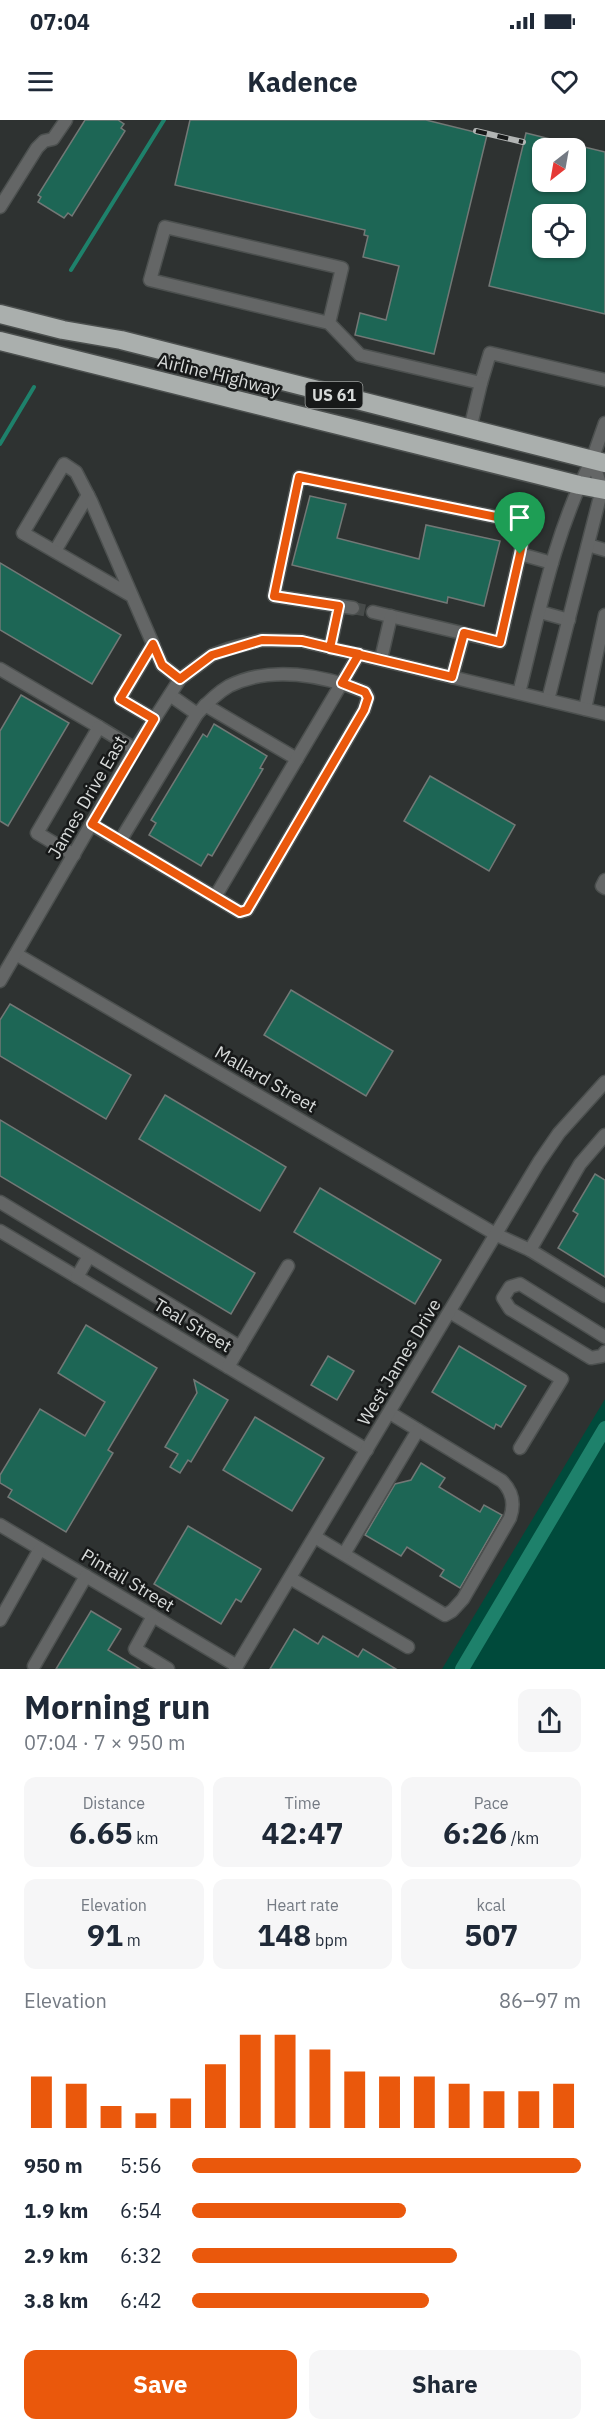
<!DOCTYPE html>
<html lang="en">
<head>
<meta charset="utf-8">
<style>
	:root { --surface:#fff; --page:#f6f6f7; --text:#1f2937; --muted:#747a83; --accent:#ea580c }
	body { margin:0; font-family:"IBM Plex Sans",sans-serif; background:var(--page); color:var(--text); height:100vh; display:flex; flex-direction:column; font-size:22px; white-space:nowrap }
	* { box-sizing:border-box; margin:0 }
	p { font-size:20px; color:var(--muted) }
	.icon { flex:none; width:33px; height:33px; fill:none; stroke:currentColor; stroke-width:2; stroke-linecap:round; stroke-linejoin:round }
	.map { position:relative; height:1549px; overflow:hidden }
	.sheet { display:flex; flex-direction:column; background:var(--surface); flex:1 }
	.sheet>* { flex:none }
	.needle { width:39px; rotate:211deg }
	.controls { position:absolute; left:532px; top:18px; display:grid; gap:12px }
	.controls a { display:grid; place-items:center; width:54px; height:54px; border-radius:12px; background:var(--surface); box-shadow:0 2px 4px #0004; font-size:30px }
	.pin { position:absolute; display:grid; place-items:center; width:51px; height:51px; color:#fff; margin:-62px -26px; border-radius:50% 50% 50% 0; rotate:-45deg; box-shadow:0 0 6px #0007 }
	.pin .icon { rotate:45deg }
	.round { display:grid; place-items:center; flex:none; width:63px; height:63px; border-radius:12px; background:var(--page) }
	.headline { display:flex; align-items:center; justify-content:space-between; height:102px; padding:0 24px }
	h1 { font-size:33px; font-weight:700; line-height:45px }
	.figures { display:grid; grid-template-columns:repeat(3,1fr); gap:9px; height:102px; padding:6px 24px }
	.figures div { display:grid; align-content:center; border-radius:12px; background:var(--page); text-align:center }
	.figures b { font-size:30px; font-weight:700 }
	.figures small { font-size:16px; font-weight:400 }
	.figures p { font-size:16px }
	.chart { height:168px; padding:12px 24px }
	.chart p { display:flex; justify-content:space-between }
	.chart svg { width:100%; height:108px; margin-top:6px; stroke:var(--accent); stroke-width:6 }
	.primary-button { display:flex; gap:12px; margin-top:auto; padding:12px 24px }
	.primary-button a { flex:1; height:69px; border-radius:12px; background:var(--accent); color:#fff; font-size:24px; font-weight:700; line-height:69px; text-align:center }
	.primary-button a+a { background:var(--page); color:var(--text) }
	ul { padding:0 24px; list-style:none; font-size:20px }
	li { display:grid; grid-template-columns:96px 72px 1fr; align-items:center; height:45px }
	li i { height:15px; border-radius:8px; background:var(--accent) }
	.status { display:flex; justify-content:space-between; align-items:center; height:42px; padding:0 30px; background:var(--surface); direction:ltr }
	.status svg { height:16px; fill:currentColor }
	header { display:flex; justify-content:space-between; align-items:center; height:78px; padding:0 24px; background:var(--surface); font-size:27px; font-weight:700 }
	.map>svg:first-child { display:block }
	.green { fill:#004a3b }
	.lines { fill:none; stroke-linecap:round; stroke-linejoin:round }
	.stream { stroke:#1e816b; stroke-width:4 }
	.canal { stroke:#1e816b; stroke-width:14 }
	.building { fill:#1d6655; stroke:#727876; stroke-width:1.5; fill-rule:evenodd }
	.minor-tunnel { stroke:#474b4a; stroke-width:12; stroke-dasharray:12 6; stroke-linecap:butt }
	.minor-casing { stroke:#4c504f; stroke-width:15 }
	.highway-casing { stroke:#4c504f; stroke-width:21 }
	.minor { stroke:#646666; stroke-width:12 }
	.highway { stroke:#aaafad; stroke-width:18 }
	.rail-casing { stroke:#b2b5b4; stroke-width:6 }
	.rail { stroke:#171919; stroke-width:4; stroke-dasharray:11; stroke-linecap:butt }
	.route-casing { stroke:#fff; stroke-width:12 }
	.route { stroke:#ea580c; stroke-width:8 }
	.labels { text-anchor:middle; dominant-baseline:central; stroke-width:5; stroke-linejoin:round; paint-order:stroke }
	.shield { fill:#171919; stroke:#9da09f; stroke-width:1.5 }
	.shield-label { font-size:16px; font-weight:bold; fill:#d7dad9 }
	.street-label { font-size:18px; fill:#d7dad9; stroke:#171919 }
</style>
</head>
<body>
<div class="status"><b>07:04</b><svg viewBox="0 0 49 12"><path d="M0 12V9h3v3zM5 12V6h3v6zM10 12V3h3v9zM15 12V0h3v12zM26 1h20v11H26zM47 4h2v5h-2z"/></svg></div>
<header><svg class="icon" aria-label="menu" viewBox="0 0 24 24"><path d="M4 6h16M4 12h16M4 18h16"/></svg>Kadence<svg class="icon" aria-label="heart" viewBox="0 0 24 24"><path d="M12 20l-8-8c-3-5 5-10 8-4 3-6 11-1 8 4z"/></svg></header>
<div class="map">
<svg width="605" height="1549" viewBox="0 0 605 1549">
	<rect width="100%" height="100%" fill="#2e3231"/>
	<path class="green" d="M605,1279v270h-163z"/>
	<g class="lines">
		<g class="stream">
			<path d="M71,150l93,-150"/>
			<path d="M0,324l34,-57"/>
		</g>
		<path class="canal" d="M462,1549l143,-241"/>
	</g>
	<g class="building">
		<path d="M85,0h33l6,4 -3,4 4,3 -53,85 -4,-3 -4,5 -26,-16 3,-5 -3,-2z"/>
		<path d="M190,0h236l61,15 -53,219 -79,-19 5,-22 26,7 13,-54 -36,-9 5,-21 -4,-1 1,-5 -190,-45z"/>
		<path d="M526,13l49,12v3h-32v34h33v-37l29,7v162l-116,-28zM543,94h33v34h-33z"/>
		<path d="M310,376l36,8 -9,34 82,21 7,-34 74,16 -16,65 -36,-9 -1,6 -155,-38z"/>
		<path d="M0,443l121,72 -29,49 -92,-54z"/>
		<path d="M21,575l48,28 -61,103 -8,-5v-90z"/>
		<path d="M214,604l53,32 -7,12 3,1 -51,87 -4,-2 -7,12 -52,-31 7,-12 -5,-3 52,-86 4,3z"/>
		<path d="M430,656l85,49 -26,46 -85,-50z"/>
		<path d="M291,870l102,61 -27,45 -102,-61z"/>
		<path d="M10,884l121,71 -25,44 -106,-63v-36z"/>
		<path d="M165,975l121,72 -26,44 -121,-72z"/>
		<path d="M0,1000l255,153 -24,41 -231,-138z"/>
		<path d="M595,1054l10,6v97l-47,-29 20,-34 -5,-3z"/>
		<path d="M320,1068l121,72 -26,44 -121,-72z"/>
		<path d="M86,1205l71,43 -49,82 5,3 -47,79 -58,-35 4,-7 -12,-7v-8l40,-66 45,27 20,-34 -47,-29z"/>
		<path d="M459,1226l67,40 -25,41 -5,-3 -2,5 -62,-37z"/>
		<path d="M328,1236l26,15 -17,29 -26,-15z"/>
		<path d="M194,1260l34,20 -37,62 -3,-2 -8,13 -10,-6 8,-13 -13,-7 32,-54z"/>
		<path d="M255,1297l69,41 -32,53 -69,-41z"/>
		<path d="M421,1343l24,15 -6,9 41,25 4,-7 18,10 -42,73 -20,-12 4,-6 -37,-23 -6,9 -36,-21 30,-51 16,-4z"/>
		<path d="M188,1406l73,43 -20,33 -5,-3 -15,25 -67,-40z"/>
		<path d="M91,1491l30,18 -13,21 32,19h-84z"/>
		<path d="M294,1509l24,15 5,-8 35,21 5,-8 33,20h-126z"/>
	</g>
	<g class="lines">
		<path class="minor-tunnel" d="M353,488l20,4"/>
		<defs>
			<g id="minor">
				<path d="M0,87l37,-59 7,-7 9,-2 13,-19"/>
				<path d="M329,203l13,-55 -177,-41 -15,53 179,43 31,32 121,28 9,-30 115,27"/>
				<path d="M470,309l11,-46"/>
				<path d="M592,340l13,-37"/>
				<path d="M588,425l17,5"/>
				<path d="M55,431l33,-56"/>
				<path d="M132,476l-109,-63 41,-69 12,8 15,29 71,164 18,14"/>
				<path d="M353,488l-79,-12 25,-119 227,46 -6,31 32,9"/>
				<path d="M373,492l127,30 20,-88"/>
				<path d="M540,492l29,8"/>
				<path d="M153,524l-33,55 34,20"/>
				<path d="M330,528l9,-42"/>
				<path d="M381,539l10,-43"/>
				<path d="M0,549l99,58"/>
				<path d="M452,557l12,-43"/>
				<path d="M519,573c20,-79 35,-160 73,-233l10,29 -54,211"/>
				<path d="M205,585l92,54"/>
				<path d="M585,589l20,-94"/>
				<path d="M197,594c9,-10 20,-21 32,-28 42,-21 94,-11 136,6l3,5 -4,13 -117,200 -7,2 -25,-15"/>
				<path d="M91,704l124,73 144,-243"/>
				<path d="M120,721l77,-127 -27,-19"/>
				<path d="M74,735l-37,-22 62,-106 36,22"/>
				<path d="M605,760l-3,6 3,2"/>
				<path d="M16,834l481,281 33,15"/>
				<path d="M0,861l135,-232 45,-70 32,-24 16,-6 34,-9 40,1 303,73"/>
				<path d="M605,1015l-25,29 -50,86 75,46"/>
				<path d="M0,1082l240,145"/>
				<path d="M0,1111l367,219"/>
				<path d="M77,1157l12,-21"/>
				<path d="M450,1192l112,67 -42,69"/>
				<path d="M605,1217l-85,-53 -10,3 -7,11 7,11 81,49 11,-2 3,-4"/>
				<path d="M228,1247l60,-101"/>
				<path d="M0,1405l237,141"/>
				<path d="M315,1417l130,78 7,-4 11,-12 47,-81c5,-14 3,-26 -8,-37l-112,-68"/>
				<path d="M344,1434l74,-124"/>
				<path d="M290,1458l118,69"/>
				<path d="M153,1496l-18,33 33,20"/>
				<path d="M0,1500l40,-71"/>
				<path d="M34,1546l52,-90"/>
				<path d="M235,1549l304,-507 20,-29 46,-51"/>
			</g>
			<g id="highway">
				<path d="M0,194l63,16 58,10 484,123"/>
				<path d="M0,221l579,144 26,5"/>
			</g>
		</defs>
		<use href="#minor" class="minor-casing"/>
		<use href="#highway" class="highway-casing"/>
		<use href="#minor" class="minor"/>
		<use href="#highway" class="highway"/>
		<defs>
			<path id="rail" d="M476,11l47,11"/>
		</defs>
		<use href="#rail" class="rail-casing"/>
		<use href="#rail" class="rail"/>
	</g>
	<g class="lines">
		<defs>
			<path id="route" d="M520,434l-20,88 -36,-9 -12,44 -150,-36 -40,-1 -50,15 -32,24 -18,-14 -9,-21 -33,55 34,20 -62,105 148,88 7,-2 117,-200 4,-12 -3,-6 -23,-9 17,-29 -29,-6 9,-42 -65,-10 25,-119 227,46 -6,31"/>
		</defs>
		<use href="#route" class="route-casing"/>
		<use href="#route" class="route"/>
	</g>
	<g class="labels">
		<rect class="shield" x="305.5" y="262" width="57" height="26" rx="4.5"/>
		<g class="shield-label">
			<text x="334" y="275">US 61</text>
		</g>
		<g class="street-label">
			<text transform="translate(219 255) rotate(14)">Airline Highway</text>
			<text transform="translate(87 677) rotate(-60)">James Drive East</text>
			<text transform="translate(266 959) rotate(30)">Mallard Street</text>
			<text transform="translate(193 1205) rotate(31)">Teal Street</text>
			<text transform="translate(399 1242) rotate(-59)">West James Drive</text>
			<text transform="translate(128 1460) rotate(31)">Pintail Street</text>
		</g>
	</g>
</svg>
<div class="controls">
<a><svg class="needle" viewBox="-14 -14 28 28"><path d="M0-13l5 13h-10z" fill="#e53935"/><path d="M0 13l5-13h-10z" fill="#747a83"/></svg></a>
<a><svg class="icon" aria-label="locate" viewBox="0 0 24 24"><circle cx="12" cy="12" r="6"/><path d="M12 2v4M12 18v4M2 12h4M18 12h4"/></svg></a>
</div>
<div class="pin" style="left:520px;top:434px;background:#1e9e55"><svg class="icon" aria-label="arrive" viewBox="0 0 24 24"><path d="M6 21V4h12l-3 4 3 4H6"/></svg></div>
</div>
<section class="sheet">
<div class="headline"><div><h1>Morning run</h1><p>07:04 · 7 × 950 m</p></div><a class="round"><svg class="icon" aria-label="share" viewBox="0 0 24 24"><path d="M12 15V3M7 8l5-5 5 5M5 13v7h14v-7"/></svg></a></div>
<div class="figures">
<div><p>Distance</p><b>6.65<small> km</small></b></div>
<div><p>Time</p><b>42:47</b></div>
<div><p>Pace</p><b>6:26<small> /km</small></b></div>
</div>
<div class="figures">
<div><p>Elevation</p><b>91<small> m</small></b></div>
<div><p>Heart rate</p><b>148<small> bpm</small></b></div>
<div><p>kcal</p><b>507</b></div>
</div>
<div class="chart"><p><span>Elevation</span>86–97 m</p>
<svg viewBox="0 0 160 44" preserveAspectRatio="none"><path d="M5 44V23M15 44V26M25 44V35M35 44V38M45 44V32M55 44V18M65 44V6M75 44V6M85 44V12M95 44V21M105 44V23M115 44V23M125 44V26M135 44V29M145 44V29M155 44V26"/></svg>
</div>
<ul>
<li><b>950 m</b>5:56<i style="width:100%"></i></li>
<li><b>1.9 km</b>6:54<i style="width:55%"></i></li>
<li><b>2.9 km</b>6:32<i style="width:68%"></i></li>
<li><b>3.8 km</b>6:42<i style="width:61%"></i></li>
</ul>
<div class="primary-button"><a>Save</a><a>Share</a></div>
</section>
</body>
</html>
